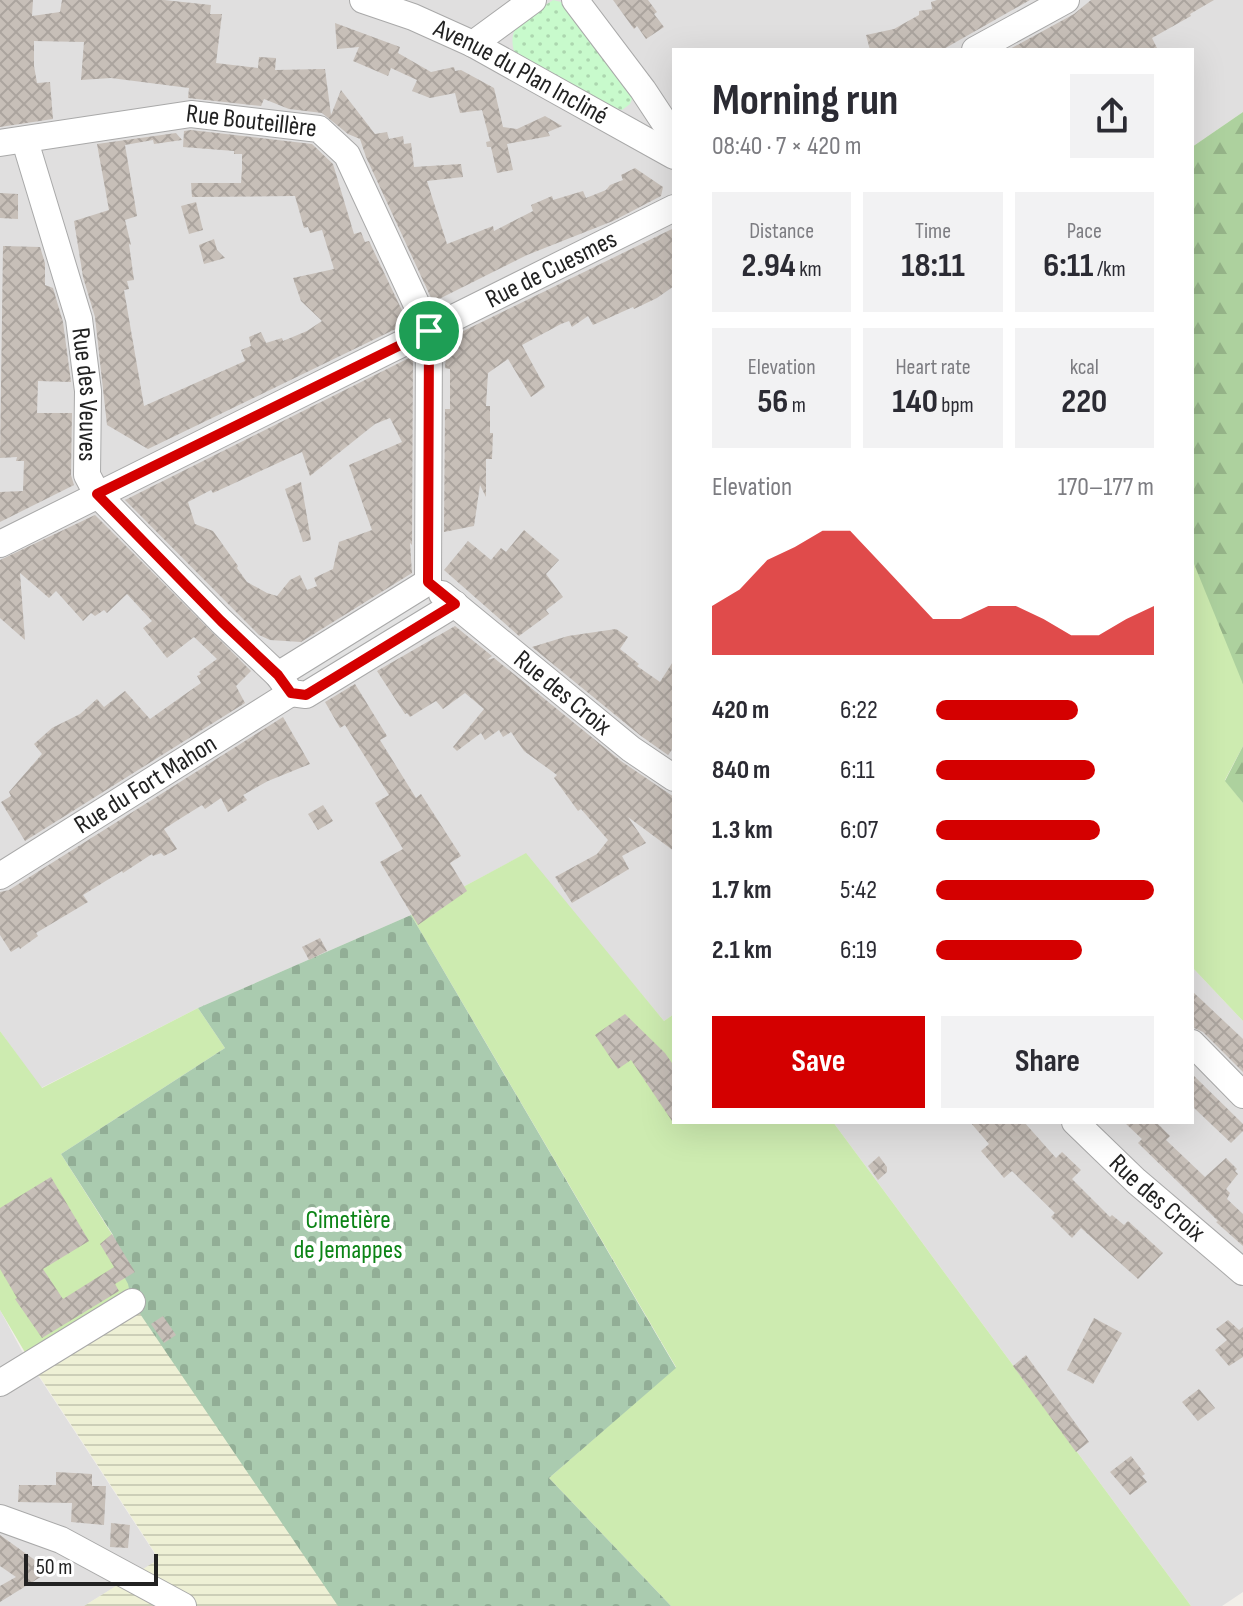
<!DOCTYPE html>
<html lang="en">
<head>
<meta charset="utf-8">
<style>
	:root { --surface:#fff; --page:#f2f2f3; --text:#2b2b33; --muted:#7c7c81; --accent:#d40000 }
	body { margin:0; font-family:"Sofia Sans Condensed",sans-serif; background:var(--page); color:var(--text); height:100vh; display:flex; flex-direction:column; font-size:30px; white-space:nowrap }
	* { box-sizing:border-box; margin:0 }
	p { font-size:26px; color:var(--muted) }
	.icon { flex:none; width:44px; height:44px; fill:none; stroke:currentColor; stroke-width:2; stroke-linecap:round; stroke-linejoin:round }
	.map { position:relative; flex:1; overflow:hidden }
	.side { position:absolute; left:672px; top:48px; width:522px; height:1076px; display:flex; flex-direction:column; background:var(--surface); border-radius:0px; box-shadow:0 8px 32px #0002 }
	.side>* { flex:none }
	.scale { position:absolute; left:24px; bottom:20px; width:134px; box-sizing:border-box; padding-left:8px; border:4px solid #222; border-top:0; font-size:22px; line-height:28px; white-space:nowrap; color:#222; -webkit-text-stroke:6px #fff; paint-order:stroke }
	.pin { position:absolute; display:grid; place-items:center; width:68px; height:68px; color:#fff; margin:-34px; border:4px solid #fff; border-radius:50%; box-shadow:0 2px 8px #0007 }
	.round { display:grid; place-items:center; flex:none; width:84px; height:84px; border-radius:0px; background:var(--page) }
	.overview { display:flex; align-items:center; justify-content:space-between; height:136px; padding:0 40px }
	h1 { font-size:44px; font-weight:700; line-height:60px }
	.figures { display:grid; grid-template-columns:repeat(3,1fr); gap:12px; height:136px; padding:8px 40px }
	.figures div { display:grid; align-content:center; border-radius:0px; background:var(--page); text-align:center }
	.figures b { font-size:34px; font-weight:700 }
	.figures small { font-size:22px; font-weight:400 }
	.figures p { font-size:22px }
	.chart { height:224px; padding:16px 40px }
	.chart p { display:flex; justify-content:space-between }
	.chart svg { width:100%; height:144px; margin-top:8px; fill:var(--accent); opacity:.7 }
	.button { display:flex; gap:16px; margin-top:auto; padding:16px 40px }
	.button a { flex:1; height:92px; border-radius:0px; background:var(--accent); color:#fff; font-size:32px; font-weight:700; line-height:92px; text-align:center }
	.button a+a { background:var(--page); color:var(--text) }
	ul { padding:0 40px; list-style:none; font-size:26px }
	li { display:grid; grid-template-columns:128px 96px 1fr; align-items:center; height:60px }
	li i { height:20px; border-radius:10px; background:var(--accent) }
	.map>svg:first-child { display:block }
	.residential { fill:#e0dfdf }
	.farmland { fill:url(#farmland-rules) }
	.grass { fill:#cdebb0 }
	.forest { fill:url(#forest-firs) }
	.cemetery { fill:url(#cemetery-stones) }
	.park { fill:url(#park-dots) }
	.parking { fill:#e2e2e2 }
	.building { fill:url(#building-cross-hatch); fill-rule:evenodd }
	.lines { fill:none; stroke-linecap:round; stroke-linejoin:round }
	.minor-casing { stroke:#a9a9a9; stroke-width:28 }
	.minor { stroke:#fff; stroke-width:26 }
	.route-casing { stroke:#fff; stroke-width:16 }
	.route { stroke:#d40000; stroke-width:10 }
	.labels { text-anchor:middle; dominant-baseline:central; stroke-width:8; stroke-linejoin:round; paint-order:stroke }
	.street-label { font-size:26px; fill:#222; stroke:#fff }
	.park-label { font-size:26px; fill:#0c8416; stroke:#fff }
</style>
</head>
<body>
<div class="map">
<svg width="1243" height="1606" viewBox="0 0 1243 1606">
	<defs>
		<pattern id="farmland-rules" width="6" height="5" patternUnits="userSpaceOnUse" patternTransform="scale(2)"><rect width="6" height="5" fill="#eef0d5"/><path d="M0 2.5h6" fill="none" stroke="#ccceb7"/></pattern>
		<pattern id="forest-firs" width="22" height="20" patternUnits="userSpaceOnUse" patternTransform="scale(2)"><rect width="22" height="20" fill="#add19e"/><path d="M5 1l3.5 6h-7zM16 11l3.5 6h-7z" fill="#95b388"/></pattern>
		<pattern id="cemetery-stones" width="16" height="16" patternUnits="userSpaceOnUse" patternTransform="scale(2)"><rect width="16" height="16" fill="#aacbaf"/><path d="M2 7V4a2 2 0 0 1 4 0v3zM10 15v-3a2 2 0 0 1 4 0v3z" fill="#92ae96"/></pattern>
		<pattern id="park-dots" width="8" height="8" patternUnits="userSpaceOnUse" patternTransform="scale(2)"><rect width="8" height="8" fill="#c8facc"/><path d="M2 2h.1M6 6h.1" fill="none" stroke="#acd6af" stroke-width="1.8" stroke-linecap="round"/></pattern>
		<pattern id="building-cross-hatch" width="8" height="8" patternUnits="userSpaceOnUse" patternTransform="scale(2)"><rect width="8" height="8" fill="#c7bfb8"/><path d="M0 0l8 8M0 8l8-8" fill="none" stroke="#aba49e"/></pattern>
	</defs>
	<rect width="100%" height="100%" fill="#f2efe9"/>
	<g class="residential">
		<path d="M0,0h1243v112l-51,35v-97h-518v964l-10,7 -139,-167 -114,61 -213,93 -157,80 -41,-57z"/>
		<path d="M1192,967l51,54v571l-21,14h-31l-358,-484h359z"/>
		<path d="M0,1310l22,41 137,209 -75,46h-84z"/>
	</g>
	<path class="farmland" d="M136,1307l20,29 183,270h-255l75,-47 -123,-188z"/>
	<g class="grass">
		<path d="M1192,551l51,130v65l-18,34 18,23v218l-51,-54z"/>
		<path d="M526,853l138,168 10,-7v108h159l358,484h-520l-122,-128 127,-111 -265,-452z"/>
		<path d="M198,1008l27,40 -164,106 52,82 6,31 10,17 5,19 -98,68 -36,-61v-279l42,57z"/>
	</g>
	<g class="forest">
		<path d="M1243,112v572l-51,-125v-412z"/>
		<path d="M1243,746v57l-18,-22z"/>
	</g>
	<path class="cemetery" d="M411,915l265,453 -127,110 122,128h-333l-206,-304 -4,-18 -9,-17 -6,-32 -52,-81 164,-106 -27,-40z"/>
	<path class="park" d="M553,0l8,2 8,7 64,88 -3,7 -8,6 -14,-5 -94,-54c-8,-29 17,-36 39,-51z"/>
	<path class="parking" d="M420,587l17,29 -125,76 -16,-28z"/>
	<g class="building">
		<path d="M0,0h33l-1,16 28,-4 2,-12h102l47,5 -1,9h12l-6,49 42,5 1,-11 17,1 -1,12 50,-1 6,46 10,-25 34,44 12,-2 2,7 14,-3 1,8 7,-1 3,24 47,-3 2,13 -36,4 20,63 46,-18 1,5 39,-20 -2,-6 21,-9 1,4 30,-9 3,7 20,-8 4,-5 13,-5 -2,-5 14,-7 28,19 -2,9 -48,25 -86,34 -94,47 -67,-145 -6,-18 -12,-5 -26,-21 -33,-4 -25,-10 -3,7 -73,-8 1,-10 -78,-10 -30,2 3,-38 -50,-1v25l3,17 13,-1 3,37 -53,8z"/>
		<path d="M613,0h35l9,12 -3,2 10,13 -18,12 -9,-13 -3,3z"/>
		<path d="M937,0h93l-88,50h-72l-4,-15 28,-6 25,-14v-4l13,-2 -1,-7z"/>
		<path d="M1091,0h123l-24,14 1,2 -39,22 6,12h-150l66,-36z"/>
		<path d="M335,23l65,24 -2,6 33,19 23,-5 1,4 6,-1 33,18 9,39 14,2 28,-13 17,10 -14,6 2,4 -43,8 6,26 -16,3 -6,-26h-4l-1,-5 4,-1 -8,-31 -22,3 -5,-20 -25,5 -18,-7 5,-11 -26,-12 -3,8 -35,-15 6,-14 -22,2z"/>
		<path d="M191,130l121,14 21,20 21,70 7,-2 4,10 4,-1 39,82 -260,126 -41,-24 -12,-108 -12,-40 -9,-56 35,-11 -12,-66 79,-11 6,7 -28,4 -1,-4 -28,5 12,71 -12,4 6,25 -2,-1 5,36 -7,1 2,8 -5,1 20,116 101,-45 -4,-11 10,-4 -2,-9 12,-5 5,11 16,-5 1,3 24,-10 15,-10 -21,-20 -8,-23 41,-9 -12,-39 -12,3 -2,-6 -4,1 -9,-32 -103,1 -1,-14h50l1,-14v-15h-8v-3l-51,-4 1,-16z"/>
		<path d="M0,193l18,1v25l-18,-1z"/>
		<path d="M196,202l7,28 -14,4 -8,-28z"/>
		<path d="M674,228v58l-17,12 -23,11 -1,-2 -40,18 -5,-9 -16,11 -3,-6 -8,3 -39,21 23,42 -14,10 -23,-38 -20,14 -2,33h4v27h3l-1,26h-6v38l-6,-12 -6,41 -30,6 1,-123h5v-40l-5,-1 2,-29z"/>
		<path d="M214,239l3,11 8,8 -21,6 -5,-19z"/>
		<path d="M3,246l37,1 5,16v22l8,3 10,34 8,60 -33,-1 -1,32h35l-1,62 3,10 -74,37v-30l23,-1 1,-30h-8l1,-4 -17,1z"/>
		<path d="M413,356l-1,189 -2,-2 2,30 -111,69 -31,-2 -11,-5 -134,-135zM390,418l12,24 -53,23 23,65 -33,12 -6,27 -19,9 3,8 -10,4 -7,-15 -10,5 -13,16 -10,-3 -20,-11 -10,-14 1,-2 -25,-35 -18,-7 -7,-22 23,-12 2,3 89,-41 8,24 65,-52z"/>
		<path d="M301,482l10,58 -8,2 -18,-53z"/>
		<path d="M95,515l156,156 -15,15 9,17 -220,138 -24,-39 10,-6 -2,-4 33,-38 -8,-10 18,-16 28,-14 17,-15 7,8 21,-16 25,28 51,-36 -4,-7 4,-2 -2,-2 18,-13 -23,-22 -27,21 -24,-30 9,-7 -25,-27 -20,19 -3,-3 -9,6 -4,-3 -8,8 -27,-30 -7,7 -29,-25 5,67 -25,-22v-58z"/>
		<path d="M524,530l35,30 -13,14 17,23 -17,13 3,4 -30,22 -75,-66 24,-29 23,19 10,-12 5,4z"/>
		<path d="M455,626l37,30 -5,4 7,-2 127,103 53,36v54l-46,-34 18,26 -24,13 7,13 -57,34 -17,-26 42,-23 11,-14 -27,-31 -3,2 -24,-33 3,-3 -33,-24 -13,-19 -8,5 -4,-7 -14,10 -4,-7 -24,18 -4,-4 31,-38 -19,-16 -22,16 -7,-8 -26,16 -3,-4 -2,1 -28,-43z"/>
		<path d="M616,629l12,8 -8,12 19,15 -2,2 23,16 14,-22v87l-6,8 -27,-19 -109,-89 36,-11z"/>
		<path d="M355,684l32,52 -7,4 36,58 5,-4 40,62 -11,7 17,28 -49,34 -38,-63 23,-13 -28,-46 14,-8 -44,-70 -5,3 -15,-26z"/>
		<path d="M283,717l27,47 -42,17 -25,14 4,5 -19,12 -7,-14 -16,11 -3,-4 -24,15 -14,9 13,20 -13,7 -3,-3 -8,3 -1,-2 -29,19 -1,-2 -39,24 5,7 -52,31 2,3 -18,13 -1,-2 -8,5 -11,-17v-43l9,-2z"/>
		<path d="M323,805l10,16 -15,9 -10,-16z"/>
		<path d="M320,938l7,13 -18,9 -7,-13z"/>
		<path d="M1192,991l51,48v33l-40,-40 -11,-5z"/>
		<path d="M625,1014l40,39 9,13v58l-43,-64 -13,9 -23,-34z"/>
		<path d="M1192,1074l51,50v7l-12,12 -39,-37z"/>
		<path d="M970,1122h54l32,36 6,-6 19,18 -9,9 38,38 2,-2 12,10 4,-4 35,32 -25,26 -57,-51 -9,10 -21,-21 4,-4 -43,-42 -8,7 -23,-27 8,-7z"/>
		<path d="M1124,1122h32l14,14 -4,4 39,37 21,-19 11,11 -2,2 3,3 -12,15 4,4 -3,6 16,15v32l-27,-24 2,-1 -80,-78 4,-4z"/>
		<path d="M879,1156l8,11v5l-9,8 -10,-14z"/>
		<path d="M51,1177l38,64 -46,28 20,30 51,-32 -14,-23 12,-10 23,38 -20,12 4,7 -77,47 -27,-39 2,-1 -17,-29v-61z"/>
		<path d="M163,1316l13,19 -12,8 -13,-19z"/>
		<path d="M1094,1318l28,15 -29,51 -26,-14z"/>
		<path d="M1228,1320l11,10 4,-3v30l-14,9 -14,-16 12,-10 -11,-11z"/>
		<path d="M1026,1355l63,87 -13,10 -63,-86z"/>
		<path d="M1199,1389l16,19 -17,13 -16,-19z"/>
		<path d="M1131,1456l14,18 -3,2 5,6 -17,13 -20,-23z"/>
		<path d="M56,1472l36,2v12h14l-2,39 -33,-3 1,-19 -54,-1 1,-17h37z"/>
		<path d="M111,1523l19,2 -2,23 -18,-1z"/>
		<path d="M0,1535l39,28 1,-1 7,11 -47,29v-16l16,-9 -16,-11z"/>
	</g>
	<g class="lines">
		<defs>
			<g id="minor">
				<path id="s1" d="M363,0l50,17 60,27 201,112"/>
				<path d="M575,0l68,90 31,47"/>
				<path d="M473,44l60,-44"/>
				<path d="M975,50l91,-50"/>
				<path id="s2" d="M25,141l54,178 9,72 -1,84 10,19 124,127 57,54 13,18 15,2 149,-91"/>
				<path id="s3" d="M0,143l191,-29 128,15 28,26 82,176 -1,251"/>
				<path id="s4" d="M0,544l674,-336"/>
				<path id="s5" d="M442,594l189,155 43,29"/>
				<path d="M278,675l150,-93"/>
				<path id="s6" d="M0,876l291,-183"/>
				<path d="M1192,1043l51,52"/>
				<path id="s7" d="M1075,1122l61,59 107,91"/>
				<path d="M0,1383l132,-81"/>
				<path d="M0,1518l61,22 122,66"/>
			</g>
		</defs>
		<use href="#minor" class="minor-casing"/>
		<use href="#minor" class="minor"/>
	</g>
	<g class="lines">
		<defs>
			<path id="route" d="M429,331l-1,251 27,22 -149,91 -15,-2 -13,-18 -57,-54 -124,-127z"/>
		</defs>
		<use href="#route" class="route-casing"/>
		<use href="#route" class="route"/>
	</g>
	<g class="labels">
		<g class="street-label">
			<text stroke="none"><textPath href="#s1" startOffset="174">Avenue du Plan Incliné</textPath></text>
			<text stroke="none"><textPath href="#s3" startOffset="254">Rue Bouteillère</textPath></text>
			<text stroke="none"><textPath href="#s4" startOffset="616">Rue de Cuesmes</textPath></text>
			<text stroke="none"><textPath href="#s2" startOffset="262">Rue des Veuves</textPath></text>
			<text stroke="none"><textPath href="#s5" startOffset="156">Rue des Croix</textPath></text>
			<text stroke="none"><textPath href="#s6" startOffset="172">Rue du Fort Mahon</textPath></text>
			<text stroke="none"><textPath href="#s7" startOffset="112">Rue des Croix</textPath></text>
		</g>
		<g class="park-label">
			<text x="348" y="1220">Cimetière<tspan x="348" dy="30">de Jemappes</tspan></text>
		</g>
	</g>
</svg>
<div class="scale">50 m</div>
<div class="pin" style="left:429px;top:331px;background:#1e9e55"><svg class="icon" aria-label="arrive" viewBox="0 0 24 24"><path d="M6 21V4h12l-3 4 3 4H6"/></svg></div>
<section class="side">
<div class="overview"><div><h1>Morning run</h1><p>08:40 · 7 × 420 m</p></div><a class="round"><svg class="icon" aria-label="share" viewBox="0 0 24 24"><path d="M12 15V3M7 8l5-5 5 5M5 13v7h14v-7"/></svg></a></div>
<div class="figures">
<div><p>Distance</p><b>2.94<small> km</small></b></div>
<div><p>Time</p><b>18:11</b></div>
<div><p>Pace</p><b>6:11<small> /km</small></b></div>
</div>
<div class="figures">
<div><p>Elevation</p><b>56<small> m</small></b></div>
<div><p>Heart rate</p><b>140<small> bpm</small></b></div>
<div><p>kcal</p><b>220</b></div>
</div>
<div class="chart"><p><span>Elevation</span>170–177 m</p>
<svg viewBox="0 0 160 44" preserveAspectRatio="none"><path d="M0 44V29L10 24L20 15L30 11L40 6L50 6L60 15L70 24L80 33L90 33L100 29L110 29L120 33L130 38L140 38L150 33L160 29V44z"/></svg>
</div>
<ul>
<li><b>420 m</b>6:22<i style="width:65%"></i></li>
<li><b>840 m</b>6:11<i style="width:73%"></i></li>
<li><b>1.3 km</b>6:07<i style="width:75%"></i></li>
<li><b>1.7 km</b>5:42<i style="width:100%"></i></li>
<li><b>2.1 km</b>6:19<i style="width:67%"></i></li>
</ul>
<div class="button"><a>Save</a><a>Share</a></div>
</section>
</div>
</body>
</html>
